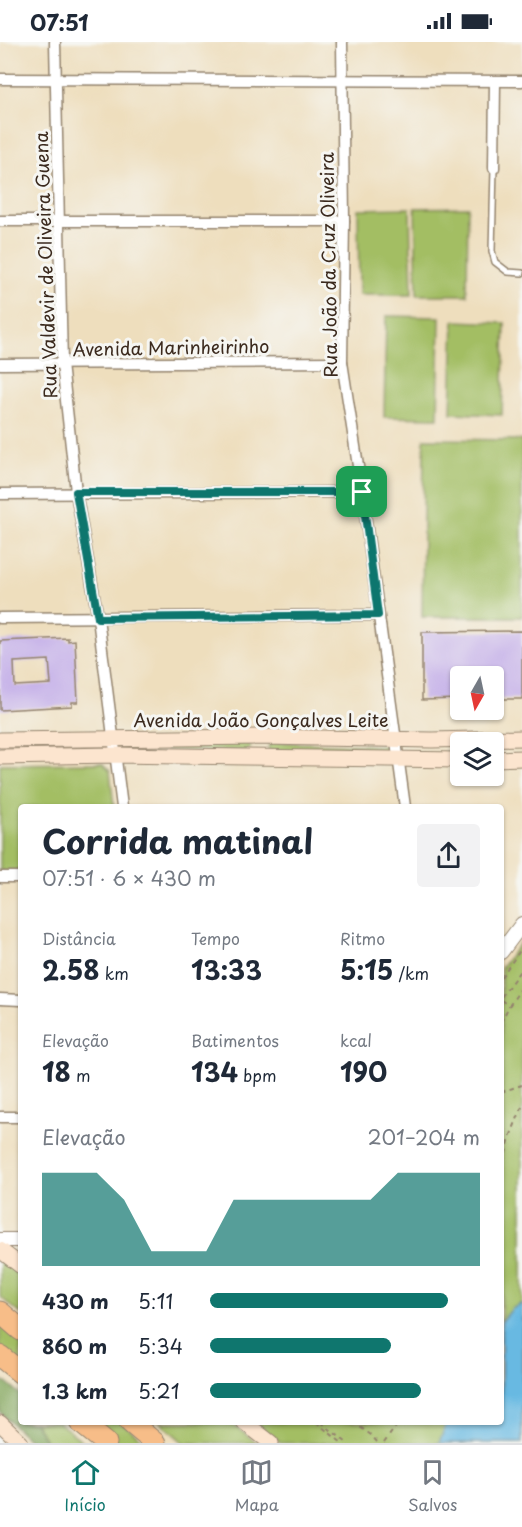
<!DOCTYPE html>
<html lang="pt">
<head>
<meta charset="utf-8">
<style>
	:root { --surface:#fff; --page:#f2f2f3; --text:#1f2937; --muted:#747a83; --line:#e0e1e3; --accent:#0f766e }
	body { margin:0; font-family:"Playpen Sans",sans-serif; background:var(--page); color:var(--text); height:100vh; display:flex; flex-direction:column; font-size:22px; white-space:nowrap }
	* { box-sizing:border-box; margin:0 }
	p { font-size:20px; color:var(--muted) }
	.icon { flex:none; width:33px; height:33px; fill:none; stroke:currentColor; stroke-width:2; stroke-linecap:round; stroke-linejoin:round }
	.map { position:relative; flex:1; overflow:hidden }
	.sheet { position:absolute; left:18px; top:762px; width:486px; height:621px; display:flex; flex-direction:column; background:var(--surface); border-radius:6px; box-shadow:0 2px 4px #0004 }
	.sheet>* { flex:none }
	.needle { width:39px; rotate:189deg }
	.fabs { position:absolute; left:450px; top:624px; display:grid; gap:12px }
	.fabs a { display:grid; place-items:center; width:54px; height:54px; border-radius:6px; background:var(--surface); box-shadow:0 2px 4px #0004; font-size:30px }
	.pin { position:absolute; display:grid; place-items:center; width:51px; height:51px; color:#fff; margin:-26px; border-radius:12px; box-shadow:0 3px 9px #0006 }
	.round { display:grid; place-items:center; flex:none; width:63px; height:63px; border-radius:6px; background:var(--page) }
	.overview { display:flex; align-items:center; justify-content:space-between; height:102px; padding:0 24px }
	h1 { font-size:33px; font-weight:700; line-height:45px }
	.metrics { display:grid; grid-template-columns:repeat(3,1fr); gap:9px; height:102px; padding:6px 24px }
	.metrics div { display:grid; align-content:center }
	.metrics b { font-size:26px; font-weight:700 }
	.metrics small { font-size:16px; font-weight:400 }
	.metrics p { font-size:16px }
	.chart { height:168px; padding:12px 24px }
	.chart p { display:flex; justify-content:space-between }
	.chart svg { width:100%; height:108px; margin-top:6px; fill:var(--accent); opacity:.7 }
	ul { padding:0 24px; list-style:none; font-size:20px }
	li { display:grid; grid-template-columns:96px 72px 1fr; align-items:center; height:45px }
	li i { height:15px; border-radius:8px; background:var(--accent) }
	.status { display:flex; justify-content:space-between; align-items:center; height:42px; padding:0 30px; background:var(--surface); direction:ltr }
	.status svg { height:16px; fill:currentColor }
	.menu { display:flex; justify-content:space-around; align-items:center; height:84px; border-top:2px solid var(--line); background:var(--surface); font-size:16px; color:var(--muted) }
	.menu a { display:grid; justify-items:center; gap:3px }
	.menu .current { color:var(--accent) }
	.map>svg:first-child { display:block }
	.green { fill:#a3be64; stroke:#6f7441; stroke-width:1.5 }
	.forest { fill:#82a55a; stroke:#5e683c; stroke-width:1.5 }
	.water { fill:#67b9e2; stroke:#517280; stroke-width:1.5 }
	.building { fill:#c3ade8; fill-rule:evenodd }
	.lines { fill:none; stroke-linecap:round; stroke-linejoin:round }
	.service-casing { stroke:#94846e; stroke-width:8 }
	.minor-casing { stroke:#94846e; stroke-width:13 }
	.tertiary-casing { stroke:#94846e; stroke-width:16 }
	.secondary-casing { stroke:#94846e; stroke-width:17 }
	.motorway-casing { stroke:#94846e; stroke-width:23 }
	.path { stroke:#94846e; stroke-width:2; stroke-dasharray:4.5 4.5; stroke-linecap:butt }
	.service { stroke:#fff; stroke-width:5 }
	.minor { stroke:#fff; stroke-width:10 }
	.tertiary { stroke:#fff; stroke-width:14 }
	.secondary { stroke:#fce5cf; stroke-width:15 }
	.motorway { stroke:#f7bd88; stroke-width:21 }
	.route-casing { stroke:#fff; stroke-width:12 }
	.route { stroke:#0f766e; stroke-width:8 }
	.labels { text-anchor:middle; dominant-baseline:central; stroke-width:6; stroke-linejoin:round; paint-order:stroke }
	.street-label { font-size:18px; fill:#3b2a1e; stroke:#f6f6f2 }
</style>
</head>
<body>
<div class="status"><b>07:51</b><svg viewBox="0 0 49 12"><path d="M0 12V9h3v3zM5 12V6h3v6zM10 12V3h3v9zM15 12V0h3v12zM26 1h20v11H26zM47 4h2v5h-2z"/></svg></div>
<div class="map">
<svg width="522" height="1401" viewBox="0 0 522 1401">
	<rect width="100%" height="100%" fill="#f6f6f2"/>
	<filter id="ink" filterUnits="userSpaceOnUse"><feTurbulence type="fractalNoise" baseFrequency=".0167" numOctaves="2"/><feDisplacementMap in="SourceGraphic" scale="12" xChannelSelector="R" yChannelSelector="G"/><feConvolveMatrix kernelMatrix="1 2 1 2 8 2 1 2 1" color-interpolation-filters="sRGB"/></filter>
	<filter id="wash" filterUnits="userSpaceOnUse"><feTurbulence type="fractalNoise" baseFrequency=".008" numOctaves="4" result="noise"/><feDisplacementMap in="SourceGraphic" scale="24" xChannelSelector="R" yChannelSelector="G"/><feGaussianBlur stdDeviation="1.35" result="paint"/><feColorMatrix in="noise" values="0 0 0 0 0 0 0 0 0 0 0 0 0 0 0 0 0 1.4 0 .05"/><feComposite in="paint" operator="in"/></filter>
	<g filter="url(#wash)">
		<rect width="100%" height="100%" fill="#eedebd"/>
		<g class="green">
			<path d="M468,165l-1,88h-50l-2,-87z"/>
			<path d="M410,166l2,87h-53l-1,-86z"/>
			<path d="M386,274l54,1 -2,101 -54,-1z"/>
			<path d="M454,279l51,2 -3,92 -51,-2z"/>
			<path d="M424,397l98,1v177h-100z"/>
			<path d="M246,700l4,3v4l-4,2 -123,-2v-4z"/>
			<path d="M272,700l117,4 4,2 -1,7 -121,-3 -3,-3 1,-4z"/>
			<path d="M102,721l8,8 4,36h-93v64h-21v-107z"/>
			<path d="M522,898v503h-241l-26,-21h246v-454z"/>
			<path d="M0,1215l21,16v41l-21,-17z"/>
			<path d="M0,1281l21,18v25l-21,-18z"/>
			<path d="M34,1380h24l27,21h-37z"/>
			<path d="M88,1380h33l26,21h-33z"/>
			<path d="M160,1380h68l30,21h-74z"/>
		</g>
		<path class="forest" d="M0,1336l21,17v27h13l14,21h-16l-32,-31z"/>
		<path class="water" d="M522,1261v140h-83l8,-21h54v-100l11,-13z"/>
		<g id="blocks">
			<g class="building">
				<path d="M522,589v68h-28v-23h-34v23l-38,1v-68z"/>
				<path d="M68,596v3l7,-1 3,62h-6v4l-72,4v-69zM49,618l2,24 -36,2 -1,-24z"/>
			</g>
		</g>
	</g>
	<g filter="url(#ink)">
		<use href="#blocks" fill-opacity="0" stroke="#94846e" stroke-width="1.5"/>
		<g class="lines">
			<defs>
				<path id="service" d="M494,126l-2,83 3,11 13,10 14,1"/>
				<g id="minor">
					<path d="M55,0l7,322 14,128 22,126 24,189"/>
					<path d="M342,0l2,179 -2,141 20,130 43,315"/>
					<path d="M0,37l522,2"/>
					<path d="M494,126l1,-86"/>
					<path d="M0,179h344"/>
					<path d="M0,322l342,-2"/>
					<path d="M0,452l362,-2"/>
					<path d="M0,576l378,-3"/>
					<path d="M0,835h21"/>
					<path d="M0,957l21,1"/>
					<path d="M0,1075h21"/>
				</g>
				<g id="tertiary">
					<path d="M501,910l21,-28"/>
					<path d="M0,1198h21"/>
				</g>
				<g id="secondary">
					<path d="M0,698l262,-3 170,3 90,-2"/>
					<path d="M0,715l114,-2 346,5"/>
					<path d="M494,717l28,-1"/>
					<path d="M0,1208l21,16"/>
					<path d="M244,1380l27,21"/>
					<path d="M0,1381l21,20"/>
				</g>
				<g id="motorway">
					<path d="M0,1270l21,18"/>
					<path d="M0,1314l21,17"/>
					<path d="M80,1380l26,21"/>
					<path d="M130,1380l25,21"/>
				</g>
			</defs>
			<use href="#service" class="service-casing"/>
			<use href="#minor" class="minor-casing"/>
			<use href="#tertiary" class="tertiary-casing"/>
			<use href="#secondary" class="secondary-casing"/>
			<use href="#motorway" class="motorway-casing"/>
			<g class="path">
				<path d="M501,935l21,-29"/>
				<path d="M501,955l21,-29"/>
				<path d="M501,958l8,6"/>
				<path d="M501,980l8,-16 13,-19"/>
				<path d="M501,1050l21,-7"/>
				<path d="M501,1147l3,-29 6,-23 12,-30"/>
				<path d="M316,1380l26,21"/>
				<path d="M321,1380l26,21"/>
				<path d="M353,1380l18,13 7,8"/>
				<path d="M384,1401l15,-21"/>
			</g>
			<use href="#service" class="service"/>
			<use href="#minor" class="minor"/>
			<use href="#tertiary" class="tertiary"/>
			<use href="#secondary" class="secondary"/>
			<use href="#motorway" class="motorway"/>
		</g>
	</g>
	<g class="lines" filter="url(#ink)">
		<defs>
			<path id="route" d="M76,450h286l16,123 -280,3z"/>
		</defs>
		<use href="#route" class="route-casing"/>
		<use href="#route" class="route"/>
	</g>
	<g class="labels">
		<g class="street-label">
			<text transform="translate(45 223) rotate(-92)">Rua Valdevir de Oliveira Guena</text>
			<text transform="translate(328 223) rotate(-91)">Rua João da Cruz Oliveira</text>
			<text transform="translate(171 305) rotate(-1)">Avenida Marinheirinho</text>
			<text x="261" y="677">Avenida João Gonçalves Leite</text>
		</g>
	</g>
</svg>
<div class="fabs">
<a><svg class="needle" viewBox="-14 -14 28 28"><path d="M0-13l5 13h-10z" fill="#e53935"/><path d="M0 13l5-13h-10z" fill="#747a83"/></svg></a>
<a><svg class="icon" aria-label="layers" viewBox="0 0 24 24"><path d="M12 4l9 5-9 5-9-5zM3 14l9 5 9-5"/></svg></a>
</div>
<div class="pin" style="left:362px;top:450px;background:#1e9e55"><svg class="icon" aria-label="arrive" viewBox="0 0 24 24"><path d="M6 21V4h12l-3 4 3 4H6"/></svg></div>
<section class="sheet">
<div class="overview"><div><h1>Corrida matinal</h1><p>07:51 · 6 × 430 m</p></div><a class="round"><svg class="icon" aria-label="share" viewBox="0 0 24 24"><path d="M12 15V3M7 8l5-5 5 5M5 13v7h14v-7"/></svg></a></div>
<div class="metrics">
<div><p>Distância</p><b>2.58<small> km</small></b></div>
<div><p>Tempo</p><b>13:33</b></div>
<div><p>Ritmo</p><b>5:15<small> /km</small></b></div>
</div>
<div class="metrics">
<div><p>Elevação</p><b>18<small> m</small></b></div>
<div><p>Batimentos</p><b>134<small> bpm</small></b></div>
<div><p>kcal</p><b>190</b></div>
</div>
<div class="chart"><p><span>Elevação</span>201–204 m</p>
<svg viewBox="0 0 160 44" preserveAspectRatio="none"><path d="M0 44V6L10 6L20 6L30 17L40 38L50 38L60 38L70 17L80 17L90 17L100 17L110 17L120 17L130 6L140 6L150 6L160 6V44z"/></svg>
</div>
<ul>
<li><b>430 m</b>5:11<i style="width:88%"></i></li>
<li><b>860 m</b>5:34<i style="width:67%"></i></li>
<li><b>1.3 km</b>5:21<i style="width:78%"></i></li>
</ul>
</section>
</div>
<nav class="menu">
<a class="current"><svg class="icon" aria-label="home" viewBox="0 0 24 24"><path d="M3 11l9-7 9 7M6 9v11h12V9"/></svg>Início</a>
<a><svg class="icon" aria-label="map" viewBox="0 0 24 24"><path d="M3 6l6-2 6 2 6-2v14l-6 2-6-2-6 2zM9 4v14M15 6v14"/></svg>Mapa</a>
<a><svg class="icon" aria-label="saved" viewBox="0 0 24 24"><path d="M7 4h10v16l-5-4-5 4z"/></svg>Salvos</a>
</nav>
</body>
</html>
